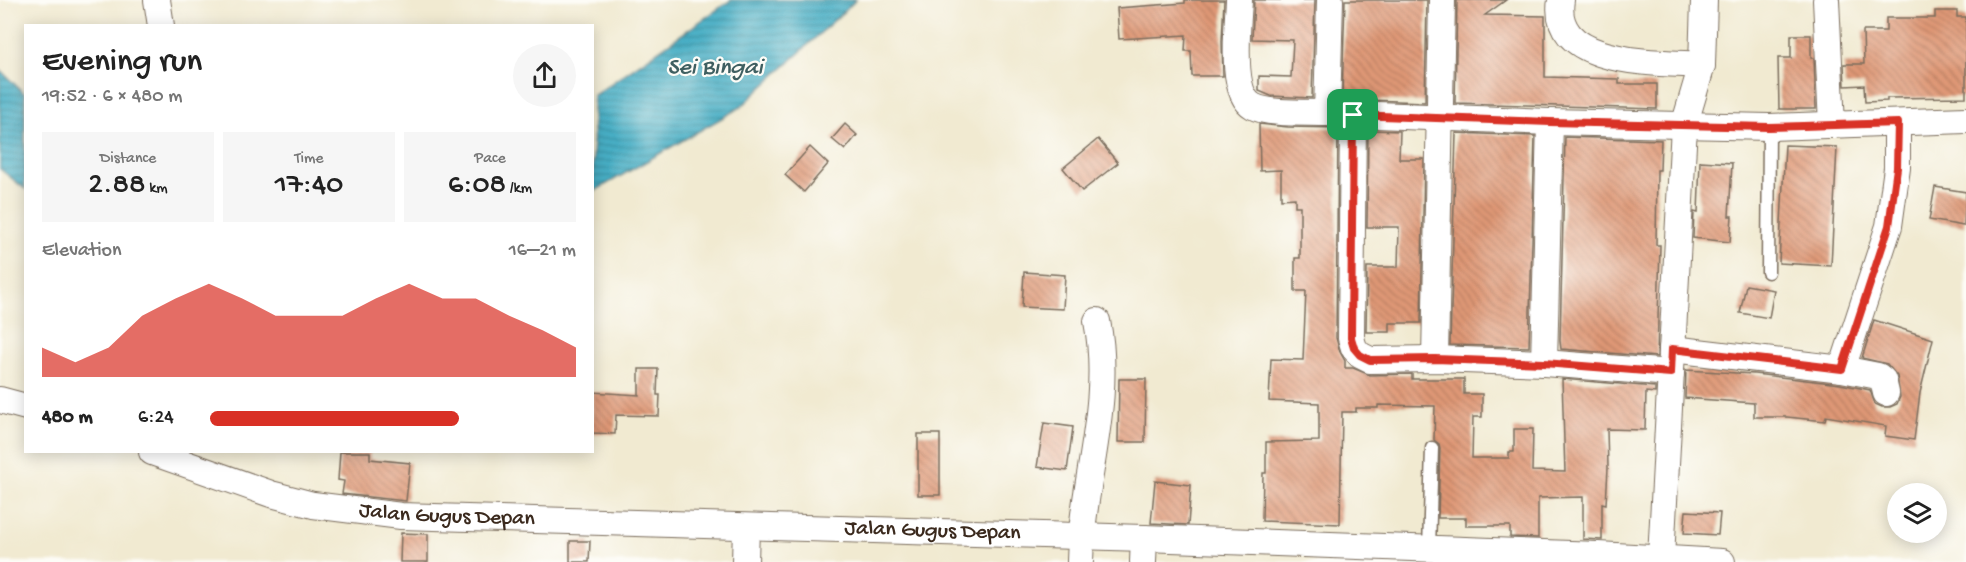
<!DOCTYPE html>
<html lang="en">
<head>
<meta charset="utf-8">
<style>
	:root { --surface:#fff; --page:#f6f6f6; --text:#222; --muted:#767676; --accent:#d93025 }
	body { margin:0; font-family:"Gochi Hand",sans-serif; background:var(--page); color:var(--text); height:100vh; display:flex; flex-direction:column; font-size:22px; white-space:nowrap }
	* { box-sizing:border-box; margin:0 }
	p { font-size:20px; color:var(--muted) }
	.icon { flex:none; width:33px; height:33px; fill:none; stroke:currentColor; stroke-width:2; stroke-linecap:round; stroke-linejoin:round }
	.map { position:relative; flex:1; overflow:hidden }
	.side { position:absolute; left:24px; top:24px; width:570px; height:429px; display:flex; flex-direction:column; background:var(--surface); border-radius:0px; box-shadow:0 3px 15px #0003 }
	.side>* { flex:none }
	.fabs { position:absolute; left:1887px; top:483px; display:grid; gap:12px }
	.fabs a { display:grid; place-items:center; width:60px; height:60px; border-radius:50%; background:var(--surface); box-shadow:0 3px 15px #0003; font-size:30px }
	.pin { position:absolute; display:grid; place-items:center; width:51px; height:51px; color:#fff; margin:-26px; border-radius:12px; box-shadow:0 3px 9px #0006 }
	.round { display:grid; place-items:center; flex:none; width:63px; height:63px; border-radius:32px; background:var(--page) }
	.summary { display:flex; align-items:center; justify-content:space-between; height:102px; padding:0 18px }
	h1 { font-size:33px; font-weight:600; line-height:45px }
	.figures { display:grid; grid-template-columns:repeat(3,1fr); gap:9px; height:102px; padding:6px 18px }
	.figures div { display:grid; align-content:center; border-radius:0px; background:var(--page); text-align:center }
	.figures b { font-size:30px; font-weight:600 }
	.figures small { font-size:16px; font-weight:400 }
	.figures p { font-size:16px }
	.chart { height:168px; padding:12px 18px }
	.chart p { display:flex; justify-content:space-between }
	.chart svg { width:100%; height:108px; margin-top:6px; fill:var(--accent); opacity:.7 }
	ul { padding:0 18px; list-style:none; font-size:20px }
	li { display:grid; grid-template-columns:96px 72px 1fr; align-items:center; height:45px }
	li i { height:15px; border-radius:8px; background:var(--accent) }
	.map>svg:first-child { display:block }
	.water { fill:url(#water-rules); stroke:#406c72; stroke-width:1.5 }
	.building { fill:url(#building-back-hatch) }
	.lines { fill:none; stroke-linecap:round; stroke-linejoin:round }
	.service-casing { stroke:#7b6d5d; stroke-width:15 }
	.minor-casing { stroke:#7b6d5d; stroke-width:28 }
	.service { stroke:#fff; stroke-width:12 }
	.minor { stroke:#fff; stroke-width:26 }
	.route-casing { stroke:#fff; stroke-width:12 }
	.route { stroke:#d93025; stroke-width:8 }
	.labels { text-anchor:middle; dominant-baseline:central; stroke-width:4.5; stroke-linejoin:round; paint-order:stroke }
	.street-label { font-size:22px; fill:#3b2a1e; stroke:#fdfcf7 }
	.water-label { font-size:24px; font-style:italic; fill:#3f5f61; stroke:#fdfcf7 }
</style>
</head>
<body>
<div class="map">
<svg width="1966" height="562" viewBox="0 0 1966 562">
	<defs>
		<pattern id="water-rules" width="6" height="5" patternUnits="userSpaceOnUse" patternTransform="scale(1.5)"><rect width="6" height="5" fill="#46aec5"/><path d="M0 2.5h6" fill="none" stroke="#3c8e9f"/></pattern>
		<pattern id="building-back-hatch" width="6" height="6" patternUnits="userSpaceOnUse" patternTransform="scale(1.5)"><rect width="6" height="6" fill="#df9876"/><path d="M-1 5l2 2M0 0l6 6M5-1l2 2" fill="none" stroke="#b67c60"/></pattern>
	</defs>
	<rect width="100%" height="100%" fill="#fdfcf7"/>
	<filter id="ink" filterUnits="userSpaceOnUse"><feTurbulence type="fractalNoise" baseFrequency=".0167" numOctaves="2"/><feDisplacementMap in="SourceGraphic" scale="12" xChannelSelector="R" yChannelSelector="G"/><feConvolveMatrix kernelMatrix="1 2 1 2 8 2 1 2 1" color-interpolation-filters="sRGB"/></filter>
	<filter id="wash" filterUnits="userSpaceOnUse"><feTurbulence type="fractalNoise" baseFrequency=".008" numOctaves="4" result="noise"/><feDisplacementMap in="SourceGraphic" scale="24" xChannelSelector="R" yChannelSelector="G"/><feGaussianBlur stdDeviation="1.35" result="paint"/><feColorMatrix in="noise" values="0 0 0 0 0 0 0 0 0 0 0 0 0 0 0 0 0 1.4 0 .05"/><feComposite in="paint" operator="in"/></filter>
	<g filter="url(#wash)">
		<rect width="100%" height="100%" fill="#f1ead1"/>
		<g class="water">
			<path d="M731,0h125l-115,107 -148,85v-96z"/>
			<path d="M0,70l25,24v95l-25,-20z"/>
		</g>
		<g id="blocks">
			<g class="building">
				<path d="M1185,0h39l-2,41 1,35h-31l-1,-25h-6l1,-16 -67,4 -2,-31 68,-5z"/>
				<path d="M1254,0h61l-3,98 -41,-2 -12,-5v-15l32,1 2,-37 -41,-1z"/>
				<path d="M1345,0h82l-2,102 -83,-3z"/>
				<path d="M1457,0h49l-21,15 60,1v61l74,2v5h38v25l-202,-6z"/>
				<path d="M1935,11h22v6h9v80l-79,1v3l-22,1 -1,-17 -19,1 -1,-22h20l-1,-33h23v-13h49z"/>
				<path d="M1791,35h20v23h3l2,51h-37l-1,-51h13z"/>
				<path d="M845,124l12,11 -12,15 -13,-11z"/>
				<path d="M1259,124l29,3 50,1 -2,210 4,14 5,9v7h8l17,7 42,-1v5h52v15h18v23h-9l-1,41h37v-6h5v-23h19l-1,42 33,1 -3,-93 93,8v6l-9,-1 -1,38 -38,-1 1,39 -2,36 -4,-1v37l-19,-1v-42l-45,1v40l-28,-1v-11h-44v-8h-28l2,-70 -1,-4 -5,-4 1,-34 -57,-1v3h-22v4h-14l-2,112 -78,-3 1,-48h3v-31l53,-1v-38l-50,-2 2,-42 32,1 3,-69h-11v-33h5v-52h-5v-8l-14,1v-29l-21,1z"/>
				<path d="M1368,130l32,1 -1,28h25l-3,164h-31v9h-24l1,-65h31l1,-40h-32z"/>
				<path d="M1456,133l79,3 -6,211 -79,-2z"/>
				<path d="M1565,137l96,3 -1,30h-3l-1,75h4l-3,112 -96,-8 -1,-8z"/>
				<path d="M1098,139l20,24 -36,28 -19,-23z"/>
				<path d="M1785,145l52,2 -6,119 -52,-3z"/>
				<path d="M810,147l18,17 -24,28 -19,-17z"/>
				<path d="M1700,161l32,2 -3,53h3l-2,26 -37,-4 1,-26 4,1z"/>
				<path d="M1935,187l31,5 -2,34 -35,-6z"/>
				<path d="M1024,272l41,3 -2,34 -41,-2z"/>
				<path d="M1746,285l28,5 -5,28 -29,-5z"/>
				<path d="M1874,320l59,19 -13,54 -6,47 -29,-4 1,-10 -60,-10 -1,5 -38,-4h-33v-14l-69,-5 1,-28 68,4 86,10 30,6 5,14 7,3h8l7,-3 3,-7 -3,-21 -10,-12 -25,-6z"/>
				<path d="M639,369h19l-1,26h3l-1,21 -43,-1 -1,19 -23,-1v-41l47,3z"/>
				<path d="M1119,379h27l-1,63h-27z"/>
				<path d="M1044,423l29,4 -6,44 -30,-4z"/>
				<rect x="918" y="434" width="22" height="61"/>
				<path d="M340,452h30v7l40,4 -4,38 -64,-7 2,-13 -6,-1z"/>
				<path d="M1155,481l36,4 -3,40 -37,-2z"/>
				<path d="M1686,511l34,2 -2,22 -34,-2z"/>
				<path d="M401,533l27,1v28h-28z"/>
				<path d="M570,541h20l-1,21h-19z"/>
			</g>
		</g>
	</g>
	<g filter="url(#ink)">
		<use href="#blocks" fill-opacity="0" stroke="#7b6d5d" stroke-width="1.5"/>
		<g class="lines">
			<defs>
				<g id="service">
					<path d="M1768,272l1,-145"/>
					<path d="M1429,549l3,-101"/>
				</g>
				<g id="minor">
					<path d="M157,0l4,26"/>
					<path d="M1239,0c-1,24 -10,93 14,106 15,9 55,6 74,7l3,-113"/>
					<path d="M1561,0c-11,67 99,62 141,65"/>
					<path d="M1826,0l6,125"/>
					<path d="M1327,113l223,9 219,5 197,-7"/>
					<path d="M1353,115l-2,223 3,10 6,7 10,5 65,-1 109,4 127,10"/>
					<path d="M1672,349l170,20 36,7 5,4 3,13"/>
					<path d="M1435,359l7,-359"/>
					<path d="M1544,363l6,-241"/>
					<path d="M1842,369l47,-143 8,-58v-45"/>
					<path d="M0,400l26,7"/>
					<path id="s1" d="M152,452l119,42 42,11 88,11 743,22 454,17 124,7"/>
					<path d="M1661,558l23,-432 18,-61 2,-65"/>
					<path d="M745,562l1,-35"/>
					<path d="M1080,562c2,-81 33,-159 17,-241"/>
					<path d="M1143,562l1,-24"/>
				</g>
			</defs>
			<use href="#service" class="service-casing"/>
			<use href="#minor" class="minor-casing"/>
			<use href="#service" class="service"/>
			<use href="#minor" class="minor"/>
		</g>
	</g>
	<g class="lines" filter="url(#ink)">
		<defs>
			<path id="route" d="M1353,115l197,7 219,5 129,-4 -1,45 -8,58 -47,143 -170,-20 -1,24 -127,-10 -109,-4 -65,1 -10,-5 -6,-7 -3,-10z"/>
		</defs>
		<use href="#route" class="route-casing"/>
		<use href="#route" class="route"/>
	</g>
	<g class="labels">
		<g class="street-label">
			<text stroke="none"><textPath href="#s1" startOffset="304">Jalan Gugus Depan</textPath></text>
			<text stroke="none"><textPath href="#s1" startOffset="790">Jalan Gugus Depan</textPath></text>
		</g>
		<g class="water-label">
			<text x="715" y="68">Sei Bingai</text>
		</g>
	</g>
</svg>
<div class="fabs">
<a><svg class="icon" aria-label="layers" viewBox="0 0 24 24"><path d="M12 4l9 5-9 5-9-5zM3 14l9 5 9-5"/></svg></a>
</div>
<div class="pin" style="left:1353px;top:115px;background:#1e9e55"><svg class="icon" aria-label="arrive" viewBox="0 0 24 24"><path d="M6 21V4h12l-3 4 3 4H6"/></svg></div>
<section class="side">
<div class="summary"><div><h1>Evening run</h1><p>19:52 · 6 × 480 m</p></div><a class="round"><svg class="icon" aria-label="share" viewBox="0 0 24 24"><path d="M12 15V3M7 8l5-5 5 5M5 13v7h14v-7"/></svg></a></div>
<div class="figures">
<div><p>Distance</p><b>2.88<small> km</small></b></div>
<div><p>Time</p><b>17:40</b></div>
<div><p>Pace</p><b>6:08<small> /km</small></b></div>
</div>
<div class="chart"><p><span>Elevation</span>16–21 m</p>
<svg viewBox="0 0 160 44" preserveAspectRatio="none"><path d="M0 44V32L10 38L20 32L30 19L40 12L50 6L60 12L70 19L80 19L90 19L100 12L110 6L120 12L130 12L140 19L150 25L160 32V44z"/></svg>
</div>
<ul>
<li><b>480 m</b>6:24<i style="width:68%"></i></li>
</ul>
</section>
</div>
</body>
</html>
